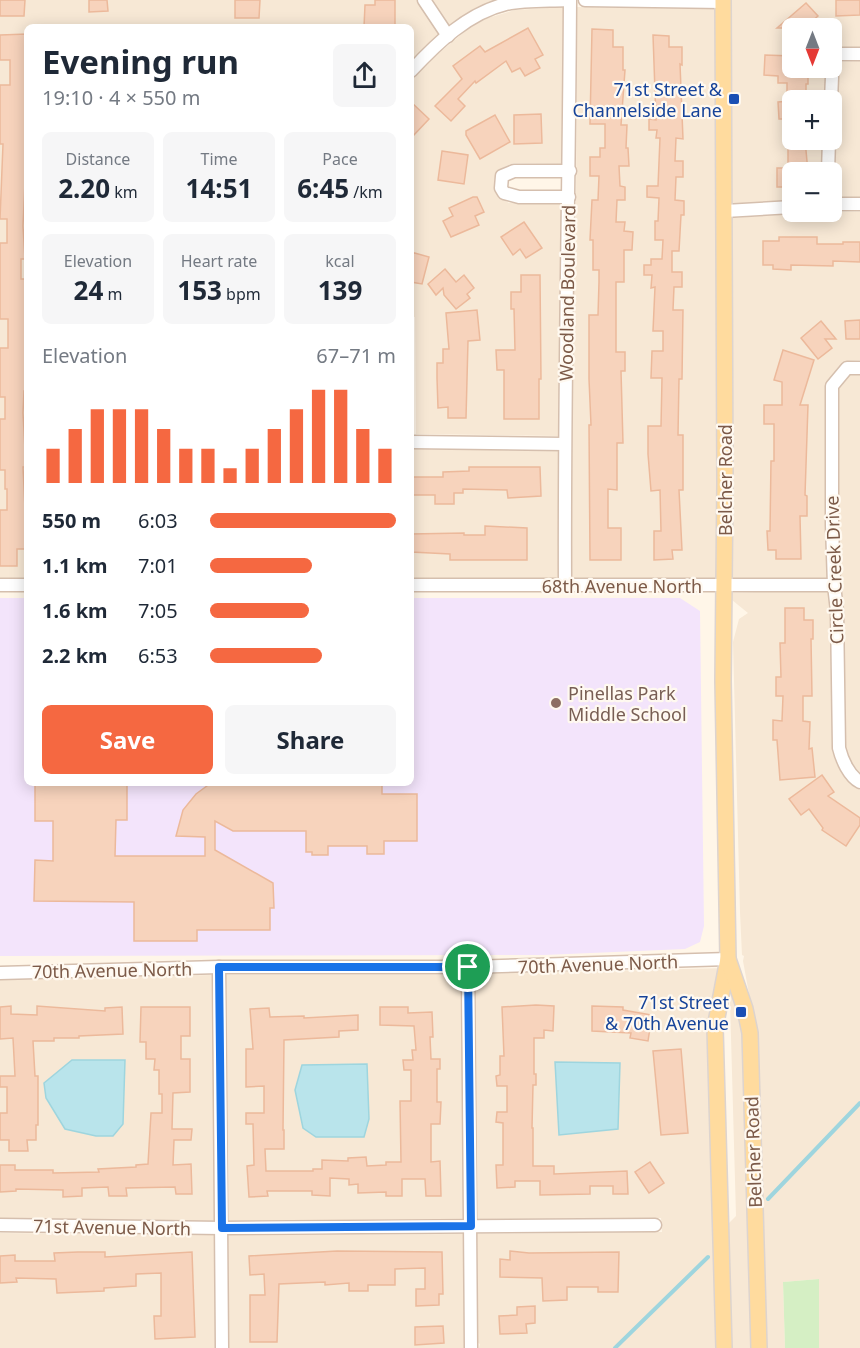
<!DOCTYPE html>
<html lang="en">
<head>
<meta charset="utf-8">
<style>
	:root { --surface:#fff; --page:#f6f6f7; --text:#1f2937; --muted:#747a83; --accent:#f56841 }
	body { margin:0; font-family:"Noto Sans",sans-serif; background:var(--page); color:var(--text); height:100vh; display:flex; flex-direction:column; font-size:22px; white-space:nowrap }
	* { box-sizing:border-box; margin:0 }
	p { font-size:20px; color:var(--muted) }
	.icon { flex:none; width:33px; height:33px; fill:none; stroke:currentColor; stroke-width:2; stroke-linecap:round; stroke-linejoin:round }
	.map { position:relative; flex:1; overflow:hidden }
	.drawer { position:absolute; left:24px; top:24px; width:390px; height:762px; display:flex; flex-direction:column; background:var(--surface); border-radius:9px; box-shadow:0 3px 15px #0003 }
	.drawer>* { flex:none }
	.needle { width:39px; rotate:180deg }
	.buttons { position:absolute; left:782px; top:18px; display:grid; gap:12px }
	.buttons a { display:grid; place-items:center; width:60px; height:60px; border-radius:9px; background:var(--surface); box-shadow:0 3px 15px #0003; font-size:30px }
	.pin { position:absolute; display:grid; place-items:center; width:51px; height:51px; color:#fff; margin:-26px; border:3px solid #fff; border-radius:50%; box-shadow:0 2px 6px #0007 }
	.round { display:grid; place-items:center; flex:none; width:63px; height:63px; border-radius:9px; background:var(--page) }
	.overview { display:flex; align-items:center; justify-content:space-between; height:102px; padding:0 18px }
	h1 { font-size:33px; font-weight:700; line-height:45px }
	.metrics { display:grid; grid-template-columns:repeat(3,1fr); gap:9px; height:102px; padding:6px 18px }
	.metrics div { display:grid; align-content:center; border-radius:9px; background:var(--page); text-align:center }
	.metrics b { font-size:26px; font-weight:700 }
	.metrics small { font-size:16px; font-weight:400 }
	.metrics p { font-size:16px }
	.chart { height:168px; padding:12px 18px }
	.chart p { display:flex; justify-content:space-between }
	.chart svg { width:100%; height:108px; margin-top:6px; stroke:var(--accent); stroke-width:6 }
	.cta { display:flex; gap:12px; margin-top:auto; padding:12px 18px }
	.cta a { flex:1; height:69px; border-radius:9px; background:var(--accent); color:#fff; font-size:24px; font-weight:700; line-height:69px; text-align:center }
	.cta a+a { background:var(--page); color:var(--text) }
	ul { padding:0 18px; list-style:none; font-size:20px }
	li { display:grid; grid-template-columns:96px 72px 1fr; align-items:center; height:45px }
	li i { height:15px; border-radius:8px; background:var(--accent) }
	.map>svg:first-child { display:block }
	.residential { fill:#f7e8d5; fill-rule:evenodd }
	.education { fill:#f3e4fb }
	.green { fill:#d5efc4 }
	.water { fill:#b9e4eb; stroke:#9ed5de; stroke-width:1.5 }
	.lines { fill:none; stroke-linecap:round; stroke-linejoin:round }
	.stream { stroke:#9ed5de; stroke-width:4 }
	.building { fill:#f7d3bc; stroke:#ecb99b; stroke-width:1.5 }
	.minor-casing { stroke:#d5bfae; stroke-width:15 }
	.major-casing { stroke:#ddd4cf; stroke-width:18 }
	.minor { stroke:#fff; stroke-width:12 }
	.major { stroke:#ffdb9e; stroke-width:15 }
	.route-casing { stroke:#fff; stroke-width:12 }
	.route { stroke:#1a73e8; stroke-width:8 }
	.transit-dot { fill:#1a4fb4; stroke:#fff9f0; stroke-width:2 }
	.education-dot { fill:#8d6e63; stroke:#fff9f0; stroke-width:2 }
	.labels { text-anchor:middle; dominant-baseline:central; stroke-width:4.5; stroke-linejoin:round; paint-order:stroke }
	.transit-label { font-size:18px; fill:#164399; stroke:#fff9f0; text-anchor:end }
	.street-label { font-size:18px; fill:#7c5a48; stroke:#fff9f0 }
	.education-label { font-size:18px; fill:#785e54; stroke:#fff9f0; text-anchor:start }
</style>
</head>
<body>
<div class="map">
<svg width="860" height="1348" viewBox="0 0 860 1348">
	<rect width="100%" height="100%" fill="#fff6e8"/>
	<g class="residential">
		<path d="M0,0h417l22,35 -28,26v-34h-384v551h-27z"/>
		<path d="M431,0h65l-32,15 -15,11z"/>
		<path d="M730,0h130v47h-27l-2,2v-21h-39v40h34l-2,32h-32v40h31l-2,32h-29v28l-60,4z"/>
		<path d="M564,7l-1,157 -49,-1 -8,3 -7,4 -3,5 -1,13 3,9 11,6 54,1 -5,232 -142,-2 -1,-117h-4v-236l21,-22 38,-32 18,-9 27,-8z"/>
		<path d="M577,7l140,2 2,570h-147l-2,-135 6,-240z"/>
		<path d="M860,61v136h-27l6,-135z"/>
		<path d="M826,212h34v148l-13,1 -4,2 -15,18 -2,5 1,192 -95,1v-361z"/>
		<path d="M850,375h10v399l-12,-17 -3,-10 -2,-136 -3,-26 -2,-60 1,-136z"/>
		<path d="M411,449l147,2 1,128 -148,-1z"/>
		<path d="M756,592h72l3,19 1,140 5,14 14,19 9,6v558h-41v-69l-36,3 2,66h-20l-9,-316 -13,-71 1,-5 -2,-1 -2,-43 -7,-270 6,-23 9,-6 -16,-13v-7z"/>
		<path d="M727,968l-19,60 9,320h-238l1,-4 -2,-1 -1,-109 185,-2 -1,-14 -184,1 -3,-245z"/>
		<path d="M212,975l4,246 -216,-3v-238zM54,1076l42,60 -31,-7 -19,-30 -2,-16z"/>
		<path d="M225,975h236l3,244 -236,2z"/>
		<path d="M733,990l11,43 9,315h-23l-3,-123 9,-9 -6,-215z"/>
		<path d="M0,1233l216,2 -1,113h-215z"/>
		<path d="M465,1234l-1,114h-236v-113z"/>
	</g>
	<path class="education" d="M0,598h27v185h384v-185h269l20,13 4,315 -4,16 -15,7 -141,6 -544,1z"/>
	<path class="green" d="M819,1279v69h-34l-2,-66z"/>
	<g class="water">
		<path d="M72,1060h53l-2,64 -10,12h-17l-31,-7 -19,-31 -2,-15z"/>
		<path d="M555,1062l65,1 -2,66 -59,6z"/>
		<path d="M367,1064l2,55 -5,18h-48l-13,-9 -8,-38 7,-25z"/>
	</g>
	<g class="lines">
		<g class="stream">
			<path d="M768,1199l92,-96"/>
			<path d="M615,1348l93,-91"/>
		</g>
	</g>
	<g class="building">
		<path d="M0,0h25l-1,16h-24z"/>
		<path d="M89,0h18l1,11 -19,1z"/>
		<path d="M235,0h25l-1,18h-24z"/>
		<path d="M375,0h20v27h-31l1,-22h10z"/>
		<path d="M836,0h24v15l-24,1z"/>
		<path d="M806,3l12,13 -8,7 5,5h-38z"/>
		<path d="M528,28l15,27 -8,4 5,9 -15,8 -5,-8 -8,4 -6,-11 -30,22 -1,-2 -17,18 7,7 -14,15 -16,-15 27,-27 -9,-13 27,-20 5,6z"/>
		<path d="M592,29l21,1v17h10v23h2l-4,55h6l-1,23h2l1,18h-10l1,20 5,1v13h-8l-1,22h9l-1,9 9,1 -1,18h-8v32h-8v70h9v19h-4l2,72h-6v47l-9,-1v39h13v32h-31l-1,-135h2l-2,-46v-64h9l1,-33v-12h-6v-30h-3l2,-40h6l1,-24h-9v-19h10v-9h5v-24h-15z"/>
		<path d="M27,34v149h-2l-2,43 2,33h-4v20h6v13l-2,1v86h2v12h-3l-1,22 3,54h-3l4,82h-10v17h-17v-56h7v-21h-2v-19h-5v-51h5v-22h-5v-49h8v-29h-8v-76h7v-24h-7l3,-75h-3v-59h10v-25h-10v-25z"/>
		<path d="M653,35l16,1v11h13v18l-2,-1 3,75 -7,-1 -1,23h8v16h-7l-1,23 9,1v14h-3l-2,36h-7v21h10v15h-8l-1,23h10l-1,69h-3l-1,56h5v55h-4l3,60h-10l1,9 -19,1v-29h7l-1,-41 -9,1 -3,-37v-28h13l1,-48h-11l1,-27h11v-20h-10l2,-44 -4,1 1,-13h-8v-10h7v-6h11l1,-19h-8v-19h3l1,-23 -12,-1v-11h11l2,-48h-4l1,-8h-8v-11l7,1z"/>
		<path d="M765,55l27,1v12h4v2l12,1v13h-2v16h-19v-17h-9v-7l-14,-1z"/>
		<path d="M792,101v18h-13l-1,-17z"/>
		<path d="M411,102l18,17 -18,19z"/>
		<path d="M541,114l1,29 -28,1v-29z"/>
		<path d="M495,115l15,27 -30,17 -14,-24v-4z"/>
		<path d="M788,140h17l3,32h-16v15h-15v-19h11z"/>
		<path d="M442,151l26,4 -4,29 -26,-4z"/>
		<path d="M473,197h4l7,15 -9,4 4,9 -28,12 -8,-16 10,-5 -4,-8z"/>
		<path d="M524,222l18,26 -16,10 -6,-9 -7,6 -12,-18z"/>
		<path d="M779,237h38v7h26v-2h17v20l-27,-1v5l-42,-1v5l-18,-1v-4h-10v-24h16z"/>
		<path d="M411,252l18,5 -7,27 -11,-2z"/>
		<path d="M445,269l11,13 8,-7 10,13 -7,6 3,4 -14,11 -12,-14 -1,-7 -7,7 -8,-11z"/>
		<path d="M521,275h19l1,104h-2v40h-35v-49h-7l-1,-20h19l-1,-41h-3v-17h10z"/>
		<path d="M477,310l3,30 -12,1 -2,77h-18v-11l-10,1 -1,-30v-15h6v-14h6l-3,-36z"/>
		<path d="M860,320v19h-14l-1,-18z"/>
		<path d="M821,321l15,18h-11l7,9 -14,11 -17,-21z"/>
		<path d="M783,350l31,10 -14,45h8l-3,90 2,1v20h-7l1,43h-25v-9h-8l-1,-19h3l1,-70h3v-37h-10v-19h18v-23l-8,-2z"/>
		<path d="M469,467h71l1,29 -33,2 -1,-8 -44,-1v4h-9v11h-19v-9h-24v-18h32v-5l26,-1z"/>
		<path d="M485,526l42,2v32h-77v-6l-39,-2v-18l53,-1v2h21z"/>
		<path d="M785,608h19v12h9v19h-2l1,57h-9v25l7,1 -1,27 3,-1 3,29 -35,3 -3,-40h-4v-20l9,1 1,-25h-7v-19h5l-1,-34h5z"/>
		<path d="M822,775l12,17 -6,4 32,22v7l-14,21 -24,-16 1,-2 -14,-19 -8,6 -12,-16z"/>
		<path d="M35,783h92v37h-11l-1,36h90v-19l-29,-1 7,-26 13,-16 15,-11h171v11h35v47h-33v13h-17v-8h-39v9h-16v-3h-6v-21h-73l-18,-10v29l58,33 1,25h-4v22h-73v11h-63v-39l-100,-1 1,-41 18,1v-40h-18z"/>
		<path d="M536,1005l18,1 -1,25 -9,-1v8h-10v36h2v11h-3l-1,43h1v38h21v8l73,-3 1,23h-15v-8h-23v8l-50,1v-14h-25v6l-18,1 -1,-23h7v-42l-7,-1 1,-10h10v-26h-10l-1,-10 4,-1v-19h4l-2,-49z"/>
		<path d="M11,1006v8l26,1v-9l68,5v-3l17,-1 1,27 -44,2v2h-25v3h-21l2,35h3v49h-2v15h-9l1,11h-19v-11h-9v-27h7v-26h-7v-11h15l-2,-38 -13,1v-32z"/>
		<path d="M592,1006l31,1v3l29,5 -4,26 -18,-3 1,-5 -39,-2z"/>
		<path d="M141,1007h49v29h-9v23h9v33l-17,1 -1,36h20l-1,11h-17l-1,25 18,-1 1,30h-16l-1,-7 -49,1 1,8h-18l-1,-9 -26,1v8l-19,1v-7l-47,-1v2l-16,1v-27h15v5h38v3l46,-1 -1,-3 38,-2v-2l12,-1 3,-51h11v-19h-3v-24h-5l1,-11h-9v-17h-6z"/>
		<path d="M380,1007h28v6l24,-1 1,25h-3l1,22h9v10h-3v33h4l-1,22h-9v38l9,-1 1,35h-15l-1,-17h-23v17h-16v-4l-28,1v-9l-9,1v-6l-19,-1v18l-18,-1v-4h-45l1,5 -19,1 -2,-31 7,-1 -1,-41h-7v-11h18v-27l-18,1v-38h7l-3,-40 19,-1 1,9 34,-1v2l54,-3v15l-19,1v6l-55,3 -1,90h1v19h-19l1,22h47v-2h9v-9l26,1v-3l18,-1 1,9 19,-1v-3h15l-1,-61h11v-31h-7l-1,-10h10l-1,-10h4l-2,-24 -34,-1z"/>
		<path d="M681,1049l7,84 -27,2 -8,-84z"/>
		<path d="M650,1162l14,21 -15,10 -14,-21z"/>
		<path d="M337,1251l105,1 1,42h-4v11l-23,1v-17h9v-21l-30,1v16h-27v6h-19v-8l-24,2v-3l-46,2 -2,58h-27v-47h15l-1,-21 -14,1 -1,-19z"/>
		<path d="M510,1251l19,2 90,-1 -1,40h-20v-5h-31v13l-24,1 -1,-23 -42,-1v-18l10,1z"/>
		<path d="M78,1252h27v5l87,-5 3,85 -40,2 -1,-23h7v-43l-25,1v12l-32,2v3l-47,2 -1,-14 -40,-1 1,4 -17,1v-27l15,-1v6h40l-1,-8z"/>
		<path d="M535,1306v17l-9,1 1,9 -27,1 -1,-18 18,-1v-8z"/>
		<path d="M443,1326l1,17 -29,2v-18z"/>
	</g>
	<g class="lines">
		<defs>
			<g id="minor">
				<path d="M424,0l24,36"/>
				<path d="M585,0l138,2"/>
				<path d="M411,71c26,-28 57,-58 95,-67 19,-4 41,-3 61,-4"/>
				<path d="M831,100l2,-46h27"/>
				<path d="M828,172l1,-32"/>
				<path d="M569,197h-50l-15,-4 -3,-5 1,-12 12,-5h56"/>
				<path d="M831,204h29"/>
				<path d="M725,211l67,-4"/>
				<path d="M860,368h-13l-15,18v139l2,60 3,26 2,137c3,12 10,28 21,34"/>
				<path d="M411,442l153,2"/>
				<path d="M0,585h27"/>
				<path d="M411,585h423"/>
				<path d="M565,586c-1,-195 4,-390 5,-586"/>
				<path d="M219,967l3,381"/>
				<path d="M468,967l3,381"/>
				<path d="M0,973l219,-6h249l260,-8"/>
				<path d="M0,1225l222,3 433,-3"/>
			</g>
			<g id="major">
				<path d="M723,0l2,482 -2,199 5,278 -13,69 9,320"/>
				<path d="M728,959l17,50 5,24 9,315"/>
			</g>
		</defs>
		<use href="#minor" class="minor-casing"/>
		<use href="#major" class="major-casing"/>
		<use href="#minor" class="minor"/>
		<use href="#major" class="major"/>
	</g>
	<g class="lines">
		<defs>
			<path id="route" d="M219,967h249l3,259 -249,2z"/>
		</defs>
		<use href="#route" class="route-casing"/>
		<use href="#route" class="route"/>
	</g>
	<g class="transit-dot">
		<rect x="728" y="93" width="12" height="12" rx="3"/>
		<rect x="735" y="1006" width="12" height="12" rx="3"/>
	</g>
	<circle class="education-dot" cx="556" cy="703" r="6"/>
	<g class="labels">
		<g class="transit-label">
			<text x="722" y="89">71st Street &amp;<tspan x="722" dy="21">Channelside Lane</tspan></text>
			<text x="729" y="1002">71st Street<tspan x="729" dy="21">&amp; 70th Avenue</tspan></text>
		</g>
		<g class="street-label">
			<text transform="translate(567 293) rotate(-89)">Woodland Boulevard</text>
			<text transform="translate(725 480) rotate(-90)">Belcher Road</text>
			<text transform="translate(834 570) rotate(-92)">Circle Creek Drive</text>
			<text x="622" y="586">68th Avenue North</text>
			<text transform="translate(598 964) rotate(-2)">70th Avenue North</text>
			<text transform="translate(112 970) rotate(-1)">70th Avenue North</text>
			<text transform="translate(753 1152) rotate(-92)">Belcher Road</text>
			<text transform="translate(112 1227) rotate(1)">71st Avenue North</text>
		</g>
		<g class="education-label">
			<text x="568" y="693">Pinellas Park<tspan x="568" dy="21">Middle School</tspan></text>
		</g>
	</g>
</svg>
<div class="buttons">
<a><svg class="needle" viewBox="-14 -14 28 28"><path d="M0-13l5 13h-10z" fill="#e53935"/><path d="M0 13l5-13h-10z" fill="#747a83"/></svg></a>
<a>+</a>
<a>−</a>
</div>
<div class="pin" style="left:468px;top:967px;background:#1e9e55"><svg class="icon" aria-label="arrive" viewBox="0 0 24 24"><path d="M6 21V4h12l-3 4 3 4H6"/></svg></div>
<section class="drawer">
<div class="overview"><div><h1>Evening run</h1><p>19:10 · 4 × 550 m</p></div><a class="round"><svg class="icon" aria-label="share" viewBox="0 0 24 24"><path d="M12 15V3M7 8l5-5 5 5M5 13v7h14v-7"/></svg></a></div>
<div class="metrics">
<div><p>Distance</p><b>2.20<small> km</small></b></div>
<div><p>Time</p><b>14:51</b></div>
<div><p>Pace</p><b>6:45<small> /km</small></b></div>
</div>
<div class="metrics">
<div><p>Elevation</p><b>24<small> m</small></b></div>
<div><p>Heart rate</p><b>153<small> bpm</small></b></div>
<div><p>kcal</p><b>139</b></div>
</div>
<div class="chart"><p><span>Elevation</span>67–71 m</p>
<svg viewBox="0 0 160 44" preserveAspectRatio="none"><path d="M5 44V30M15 44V22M25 44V14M35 44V14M45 44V14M55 44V22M65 44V30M75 44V30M85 44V38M95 44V30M105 44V22M115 44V14M125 44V6M135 44V6M145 44V22M155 44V30"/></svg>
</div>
<ul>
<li><b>550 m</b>6:03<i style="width:100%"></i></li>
<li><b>1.1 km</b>7:01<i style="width:55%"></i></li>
<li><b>1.6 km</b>7:05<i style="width:53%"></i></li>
<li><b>2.2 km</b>6:53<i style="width:60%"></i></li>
</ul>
<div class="cta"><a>Save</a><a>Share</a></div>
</section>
</div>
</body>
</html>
